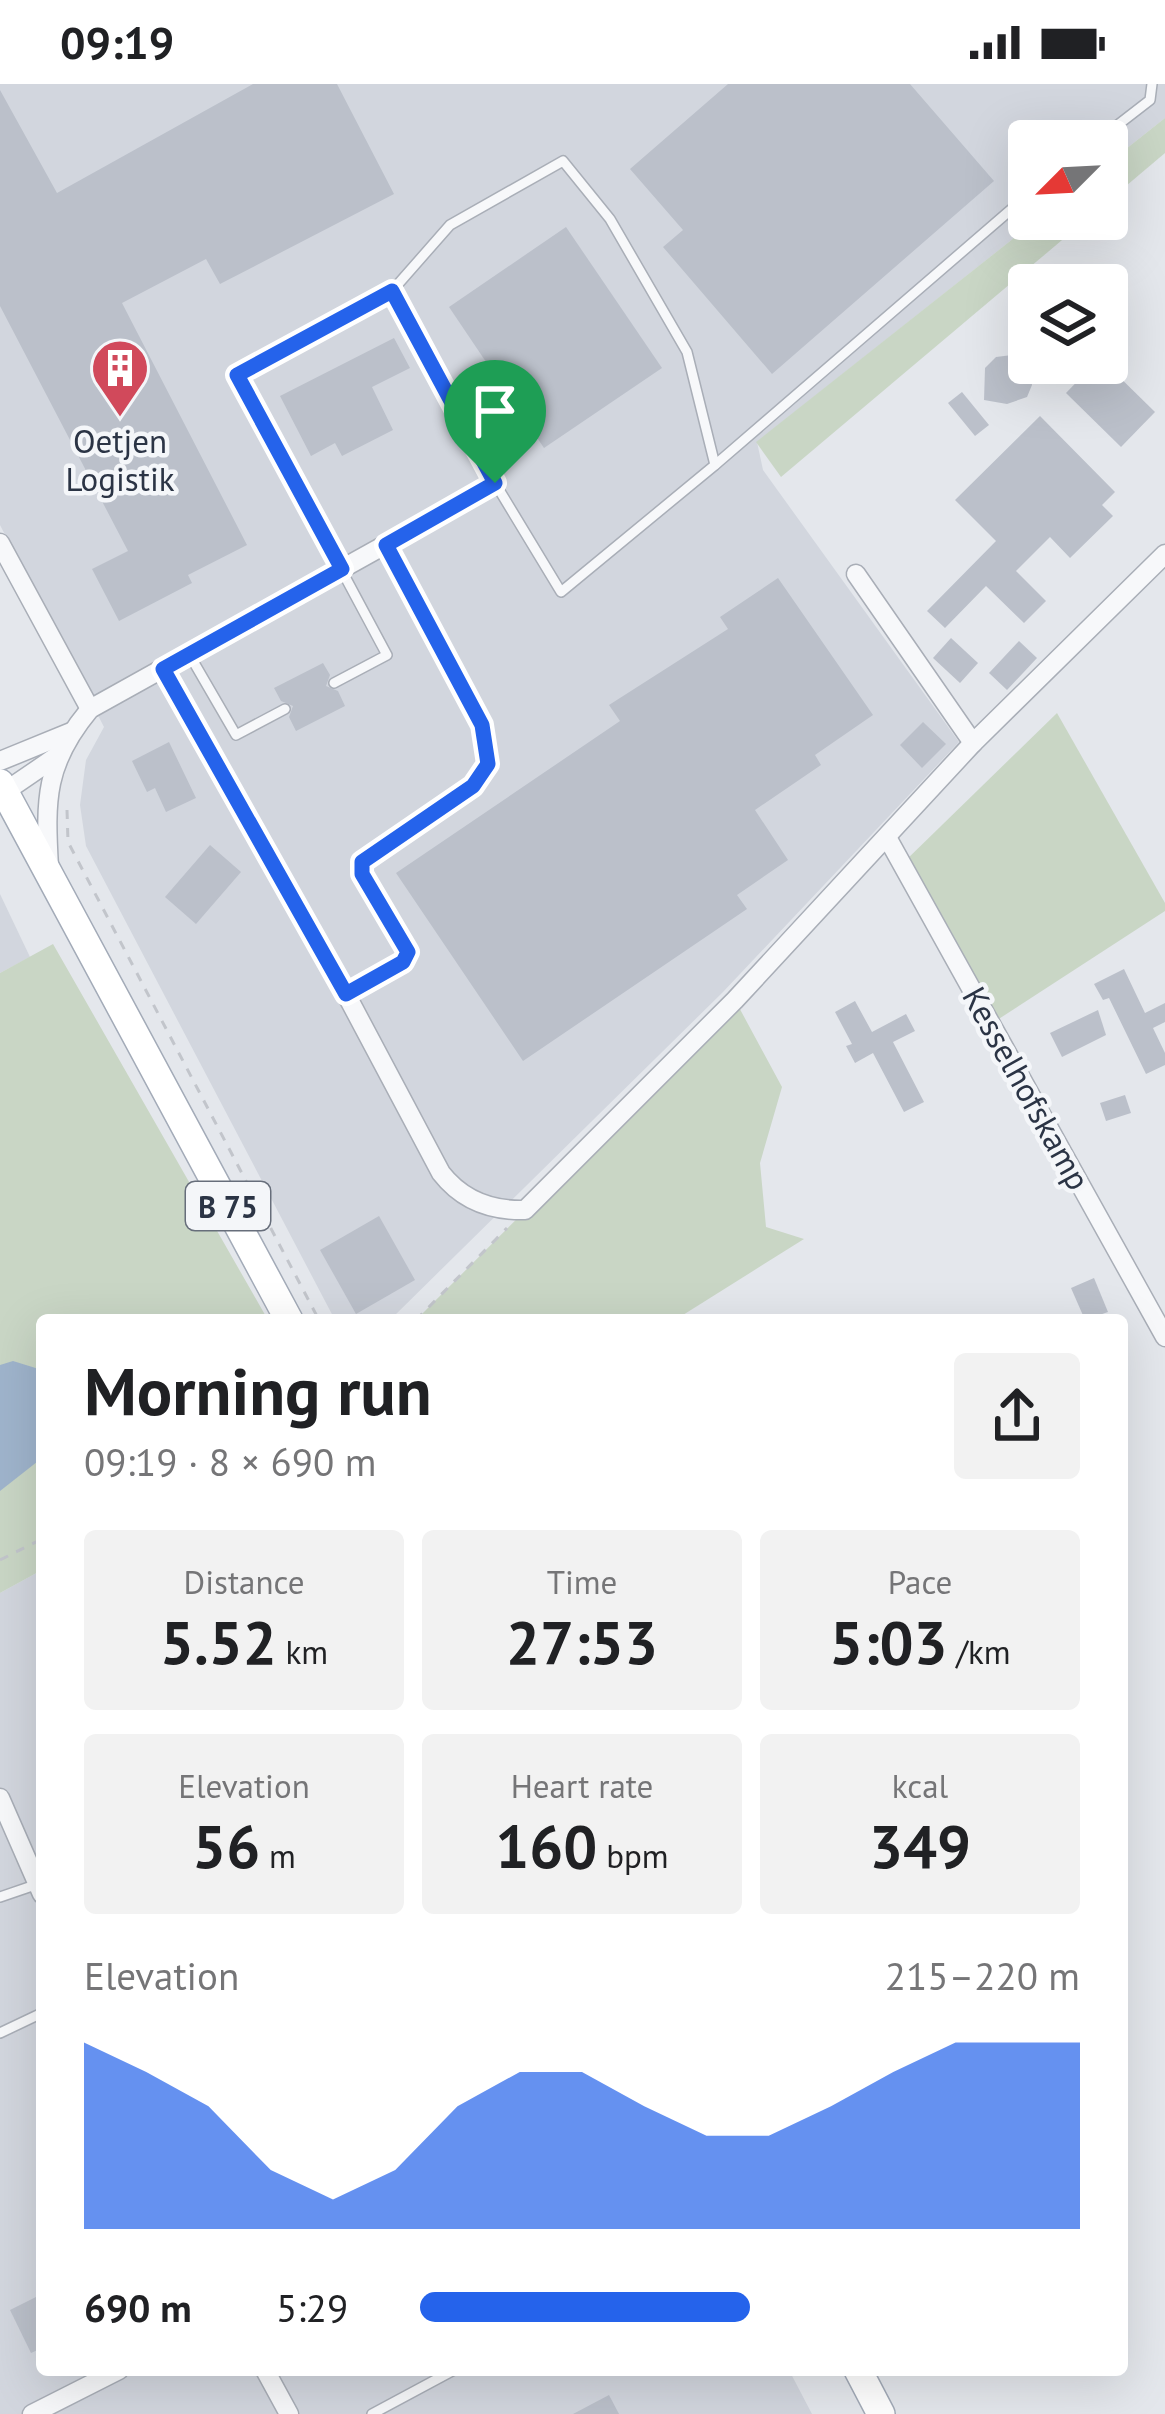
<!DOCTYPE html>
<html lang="en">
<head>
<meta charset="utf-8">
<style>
	:root { --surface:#fff; --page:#f2f2f2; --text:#202124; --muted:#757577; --accent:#2563eb }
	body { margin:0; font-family:"PT Sans",sans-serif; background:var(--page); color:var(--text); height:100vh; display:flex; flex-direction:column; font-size:45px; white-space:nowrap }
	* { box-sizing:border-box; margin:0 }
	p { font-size:39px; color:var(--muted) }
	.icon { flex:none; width:66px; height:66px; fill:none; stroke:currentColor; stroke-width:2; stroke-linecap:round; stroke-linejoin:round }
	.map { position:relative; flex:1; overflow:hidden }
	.details { position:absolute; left:36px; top:1230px; width:1092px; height:1062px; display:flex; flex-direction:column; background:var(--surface); border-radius:12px; box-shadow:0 12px 48px #0002 }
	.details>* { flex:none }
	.needle { width:78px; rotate:246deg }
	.buttons { position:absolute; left:1008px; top:36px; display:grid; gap:24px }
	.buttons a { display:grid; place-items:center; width:120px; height:120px; border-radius:12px; background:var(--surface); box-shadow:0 12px 48px #0002; font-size:60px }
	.pin { position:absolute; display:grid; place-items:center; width:102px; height:102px; color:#fff; margin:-123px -51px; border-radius:50% 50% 50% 0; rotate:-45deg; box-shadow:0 0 12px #0007 }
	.pin .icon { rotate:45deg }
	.round { display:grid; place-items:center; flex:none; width:126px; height:126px; border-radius:12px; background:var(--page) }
	.headline { display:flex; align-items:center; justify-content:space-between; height:204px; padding:0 48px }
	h1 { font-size:66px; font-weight:600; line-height:90px }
	.metrics { display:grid; grid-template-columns:repeat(3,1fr); gap:18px; height:204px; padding:12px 48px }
	.metrics div { display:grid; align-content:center; border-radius:12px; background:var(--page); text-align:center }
	.metrics b { font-size:60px; font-weight:600 }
	.metrics small { font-size:33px; font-weight:400 }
	.metrics p { font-size:33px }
	.chart { height:336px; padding:24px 48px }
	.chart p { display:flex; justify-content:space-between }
	.chart svg { width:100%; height:216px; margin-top:12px; fill:var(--accent); opacity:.7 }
	ul { padding:0 48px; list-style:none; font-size:39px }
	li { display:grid; grid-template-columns:192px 144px 1fr; align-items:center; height:90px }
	li i { height:30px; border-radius:15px; background:var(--accent) }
	.status { display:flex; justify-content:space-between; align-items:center; height:84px; padding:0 60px; background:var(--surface); direction:ltr }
	.status svg { height:33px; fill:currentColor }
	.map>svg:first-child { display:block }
	.built { fill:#d2d6de }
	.green { fill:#c9d6c5 }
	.water { fill:#9fb4cc }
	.building { fill:#bbc0ca }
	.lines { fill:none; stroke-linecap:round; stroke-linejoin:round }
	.service-casing { stroke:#a9aeb7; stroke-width:12 }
	.minor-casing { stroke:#a9aeb7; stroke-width:21 }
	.primary-casing { stroke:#a3abb8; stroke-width:30 }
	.path { stroke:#c2c5cb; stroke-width:3; stroke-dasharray:9 9; stroke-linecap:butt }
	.service { stroke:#f7f8fa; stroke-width:9 }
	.minor { stroke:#f7f8fa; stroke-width:18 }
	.primary { stroke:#fff; stroke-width:27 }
	.route-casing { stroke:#fff; stroke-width:24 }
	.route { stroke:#2563eb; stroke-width:15 }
	.labels { text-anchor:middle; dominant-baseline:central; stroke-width:9; stroke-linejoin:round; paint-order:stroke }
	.shield { fill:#f4f6f9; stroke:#676e7b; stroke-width:3 }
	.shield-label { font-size:30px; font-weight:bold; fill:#2b3445 }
	.poi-label { font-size:33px; fill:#2b3445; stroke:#f4f6f9 }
	.street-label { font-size:33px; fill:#2b3445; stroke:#f4f6f9 }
</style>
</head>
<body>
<div class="status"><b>09:19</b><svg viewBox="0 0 49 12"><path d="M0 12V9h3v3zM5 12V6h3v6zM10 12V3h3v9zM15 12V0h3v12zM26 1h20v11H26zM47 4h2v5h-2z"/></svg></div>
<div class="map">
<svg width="1165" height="2330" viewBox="0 0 1165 2330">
	<rect width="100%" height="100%" fill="#e4e7ec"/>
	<g class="built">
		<path d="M0,0h1165v34l-58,46v-23h-78v78h9l-281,223 6,28 196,272 -236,250 -333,328h-55l-249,-474 -6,-41 6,-45 18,-33 -104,-202z"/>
		<path d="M0,810l30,63 -30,16z"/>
		<path d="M42,1486v800h747l23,44h-812v-821z"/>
	</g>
	<g class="green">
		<path d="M1165,34v35l-58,49v-38z"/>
		<path d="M1038,135h49l-306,258 -25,-35z"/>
		<path d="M1057,629l108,190v8l-174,113 -89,-160z"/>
		<path d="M53,860l215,376h-226v250l-42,23v-620z"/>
		<path d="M735,916l47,87 -22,76 6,64 38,12 -129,81h-259z"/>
	</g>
	<path class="water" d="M13,1277l29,9v88l-42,33v-126z"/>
	<g class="building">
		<path d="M253,0h84l57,110 -174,90 -14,-25 -84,44 125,242 -59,30 4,8 -73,38 -27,-52 36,-18 -128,-245v-216l57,103z"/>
		<path d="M728,0h182l84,97 -222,193 -109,-127 20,-17 -53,-61z"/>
		<path d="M566,143l96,141 -118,80 -95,-141z"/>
		<path d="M394,254l16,30 -38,19 21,43 -51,26 -7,-13 -24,13 -31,-60z"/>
		<path d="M1012,271l18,14 2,16 -5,12 -20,7 -23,-4 1,-32 11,-11z"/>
		<path d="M1095,279h10l50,49 -34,35 -55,-54z"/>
		<path d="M962,308l27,33 -14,11 -27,-33z"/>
		<path d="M1040,332l75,76 -13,13 11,11 -43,42 -20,-21 -34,34 30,30 -22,22 -38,-37 -41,42 -18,-17 69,-70 -41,-41z"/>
		<path d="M778,494l95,137 -58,40 6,10 -66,45 33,50 -51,35 10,14 -224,152 -127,-188 224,-152 -11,-16 119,-76 -8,-12z"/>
		<path d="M951,554l27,25 -18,20 -27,-25z"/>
		<path d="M1019,557l18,17 -30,32 -18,-17z"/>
		<path d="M323,579l7,12 -4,11 12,5 7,15 -49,25 -7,-14 4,-11 -12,-5 -7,-13z"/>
		<path d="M923,638l23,22 -24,24 -22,-23z"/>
		<path d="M169,658l27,56 -30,14 -11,-24 -8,4 -15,-31z"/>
		<path d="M210,761l31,27 -45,52 -31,-27z"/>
		<path d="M1124,885l21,44 20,-10v19l-12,6 12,25v12l-19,9 -37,-76 -6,2 -9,-16z"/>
		<path d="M855,917l17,31 34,-18 9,17 -22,11 31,60 -20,10 -31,-59 -18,10 -9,-17 6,-2 -17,-32z"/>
		<path d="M1098,926l8,25 -44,22 -12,-24z"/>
		<path d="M1125,1011l6,18 -25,8 -6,-18z"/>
		<path d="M379,1132l36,64 -59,34 -36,-64z"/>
		<path d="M1094,1194l14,34 -23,8 -14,-32z"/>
		<path d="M42,2210v54l-11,5 -21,-43z"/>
		<path d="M609,2311l10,19h-46z"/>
	</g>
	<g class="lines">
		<defs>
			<g id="service">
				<path d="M1097,57l53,-41 2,-16"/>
				<path d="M392,207l58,-66 113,-64 47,58 77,133 28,113"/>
				<path d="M495,399l66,109 154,-127 314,-271"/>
				<path d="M189,570l47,81 49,-26"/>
				<path d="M334,599l53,-28 -150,-280 155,-84 103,192 -59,33"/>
				<path d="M347,909l56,-31 5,-10 -46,-79v-11l111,-76 14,-22 -5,-39 -96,-180"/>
				<path d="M0,1813l38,-13"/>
				<path d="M0,1949l42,-20"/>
				<path d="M372,2330l82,-44"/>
			</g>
			<g id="minor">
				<path d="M0,459l90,166"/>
				<path d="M856,490l117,169"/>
				<path d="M163,585l183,325 95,179c21,27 50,38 84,37l210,-210 238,-257 192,-189"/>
				<path d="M0,677l71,-29"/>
				<path d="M0,711l57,-39"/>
				<path d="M888,755l277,498"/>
				<path d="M49,783c-4,-68 -4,-104 41,-158l345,-192"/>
				<path d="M0,1714l42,96"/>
				<path d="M265,2286l24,44"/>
				<path d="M32,2330l87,-44"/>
			</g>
			<g id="primary">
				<path d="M0,699l289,537"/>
				<path d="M858,2286l23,44"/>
			</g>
		</defs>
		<use href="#service" class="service-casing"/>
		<use href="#minor" class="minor-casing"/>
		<use href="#primary" class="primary-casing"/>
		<g class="path">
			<path d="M67,726l1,32 251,478"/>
			<path d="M416,1236l91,-92"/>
			<path d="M0,1476l42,-21"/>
		</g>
		<use href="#service" class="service"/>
		<use href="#minor" class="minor"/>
		<use href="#primary" class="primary"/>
	</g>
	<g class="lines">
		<defs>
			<path id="route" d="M392,207l103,192 -109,62 96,180 6,39 -15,22 -111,76v12l46,78 -5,10 -57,32 -183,-325 179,-100 -105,-194z"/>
		</defs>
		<use href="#route" class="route-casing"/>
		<use href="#route" class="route"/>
	</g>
	<defs>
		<symbol id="building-pin" viewBox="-11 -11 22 30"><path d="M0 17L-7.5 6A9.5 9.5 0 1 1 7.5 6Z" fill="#d1495b" stroke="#f4f6f9"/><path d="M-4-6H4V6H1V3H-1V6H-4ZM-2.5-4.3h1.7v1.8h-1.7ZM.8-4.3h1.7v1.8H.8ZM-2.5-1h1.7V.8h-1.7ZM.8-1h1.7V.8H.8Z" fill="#fff"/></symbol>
	</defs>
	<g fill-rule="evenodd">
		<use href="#building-pin" x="87" y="251" width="66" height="90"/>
	</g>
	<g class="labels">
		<rect class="shield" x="186" y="1098" width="84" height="48" rx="9"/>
		<g class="shield-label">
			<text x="228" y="1122">B 75</text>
		</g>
		<g class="poi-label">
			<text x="120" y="356">Oetjen<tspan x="120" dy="38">Logistik</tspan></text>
		</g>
		<g class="street-label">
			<text transform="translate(1027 1004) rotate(61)">Kesselhofskamp</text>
		</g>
	</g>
</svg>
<div class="buttons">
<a><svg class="needle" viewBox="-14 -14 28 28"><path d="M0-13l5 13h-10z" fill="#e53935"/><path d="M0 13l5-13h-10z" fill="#757577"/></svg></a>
<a><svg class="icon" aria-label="layers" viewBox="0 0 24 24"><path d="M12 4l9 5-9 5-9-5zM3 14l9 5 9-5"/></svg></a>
</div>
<div class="pin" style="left:495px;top:399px;background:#1e9e55"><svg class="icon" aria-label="arrive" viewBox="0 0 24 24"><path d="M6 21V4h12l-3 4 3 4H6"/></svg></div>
<section class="details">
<div class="headline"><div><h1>Morning run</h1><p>09:19 · 8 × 690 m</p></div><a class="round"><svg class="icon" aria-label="share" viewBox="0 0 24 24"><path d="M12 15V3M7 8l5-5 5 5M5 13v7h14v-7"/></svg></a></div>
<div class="metrics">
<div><p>Distance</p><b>5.52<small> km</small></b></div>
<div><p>Time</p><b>27:53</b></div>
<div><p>Pace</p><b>5:03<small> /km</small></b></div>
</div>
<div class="metrics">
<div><p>Elevation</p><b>56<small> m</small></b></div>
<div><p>Heart rate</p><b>160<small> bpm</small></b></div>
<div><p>kcal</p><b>349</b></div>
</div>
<div class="chart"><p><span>Elevation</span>215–220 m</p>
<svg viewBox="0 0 160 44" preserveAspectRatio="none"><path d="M0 44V6L10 12L20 19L30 32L40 38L50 32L60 19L70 12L80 12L90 19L100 25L110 25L120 19L130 12L140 6L150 6L160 6V44z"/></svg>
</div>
<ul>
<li><b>690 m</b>5:29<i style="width:50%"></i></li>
</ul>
</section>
</div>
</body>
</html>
